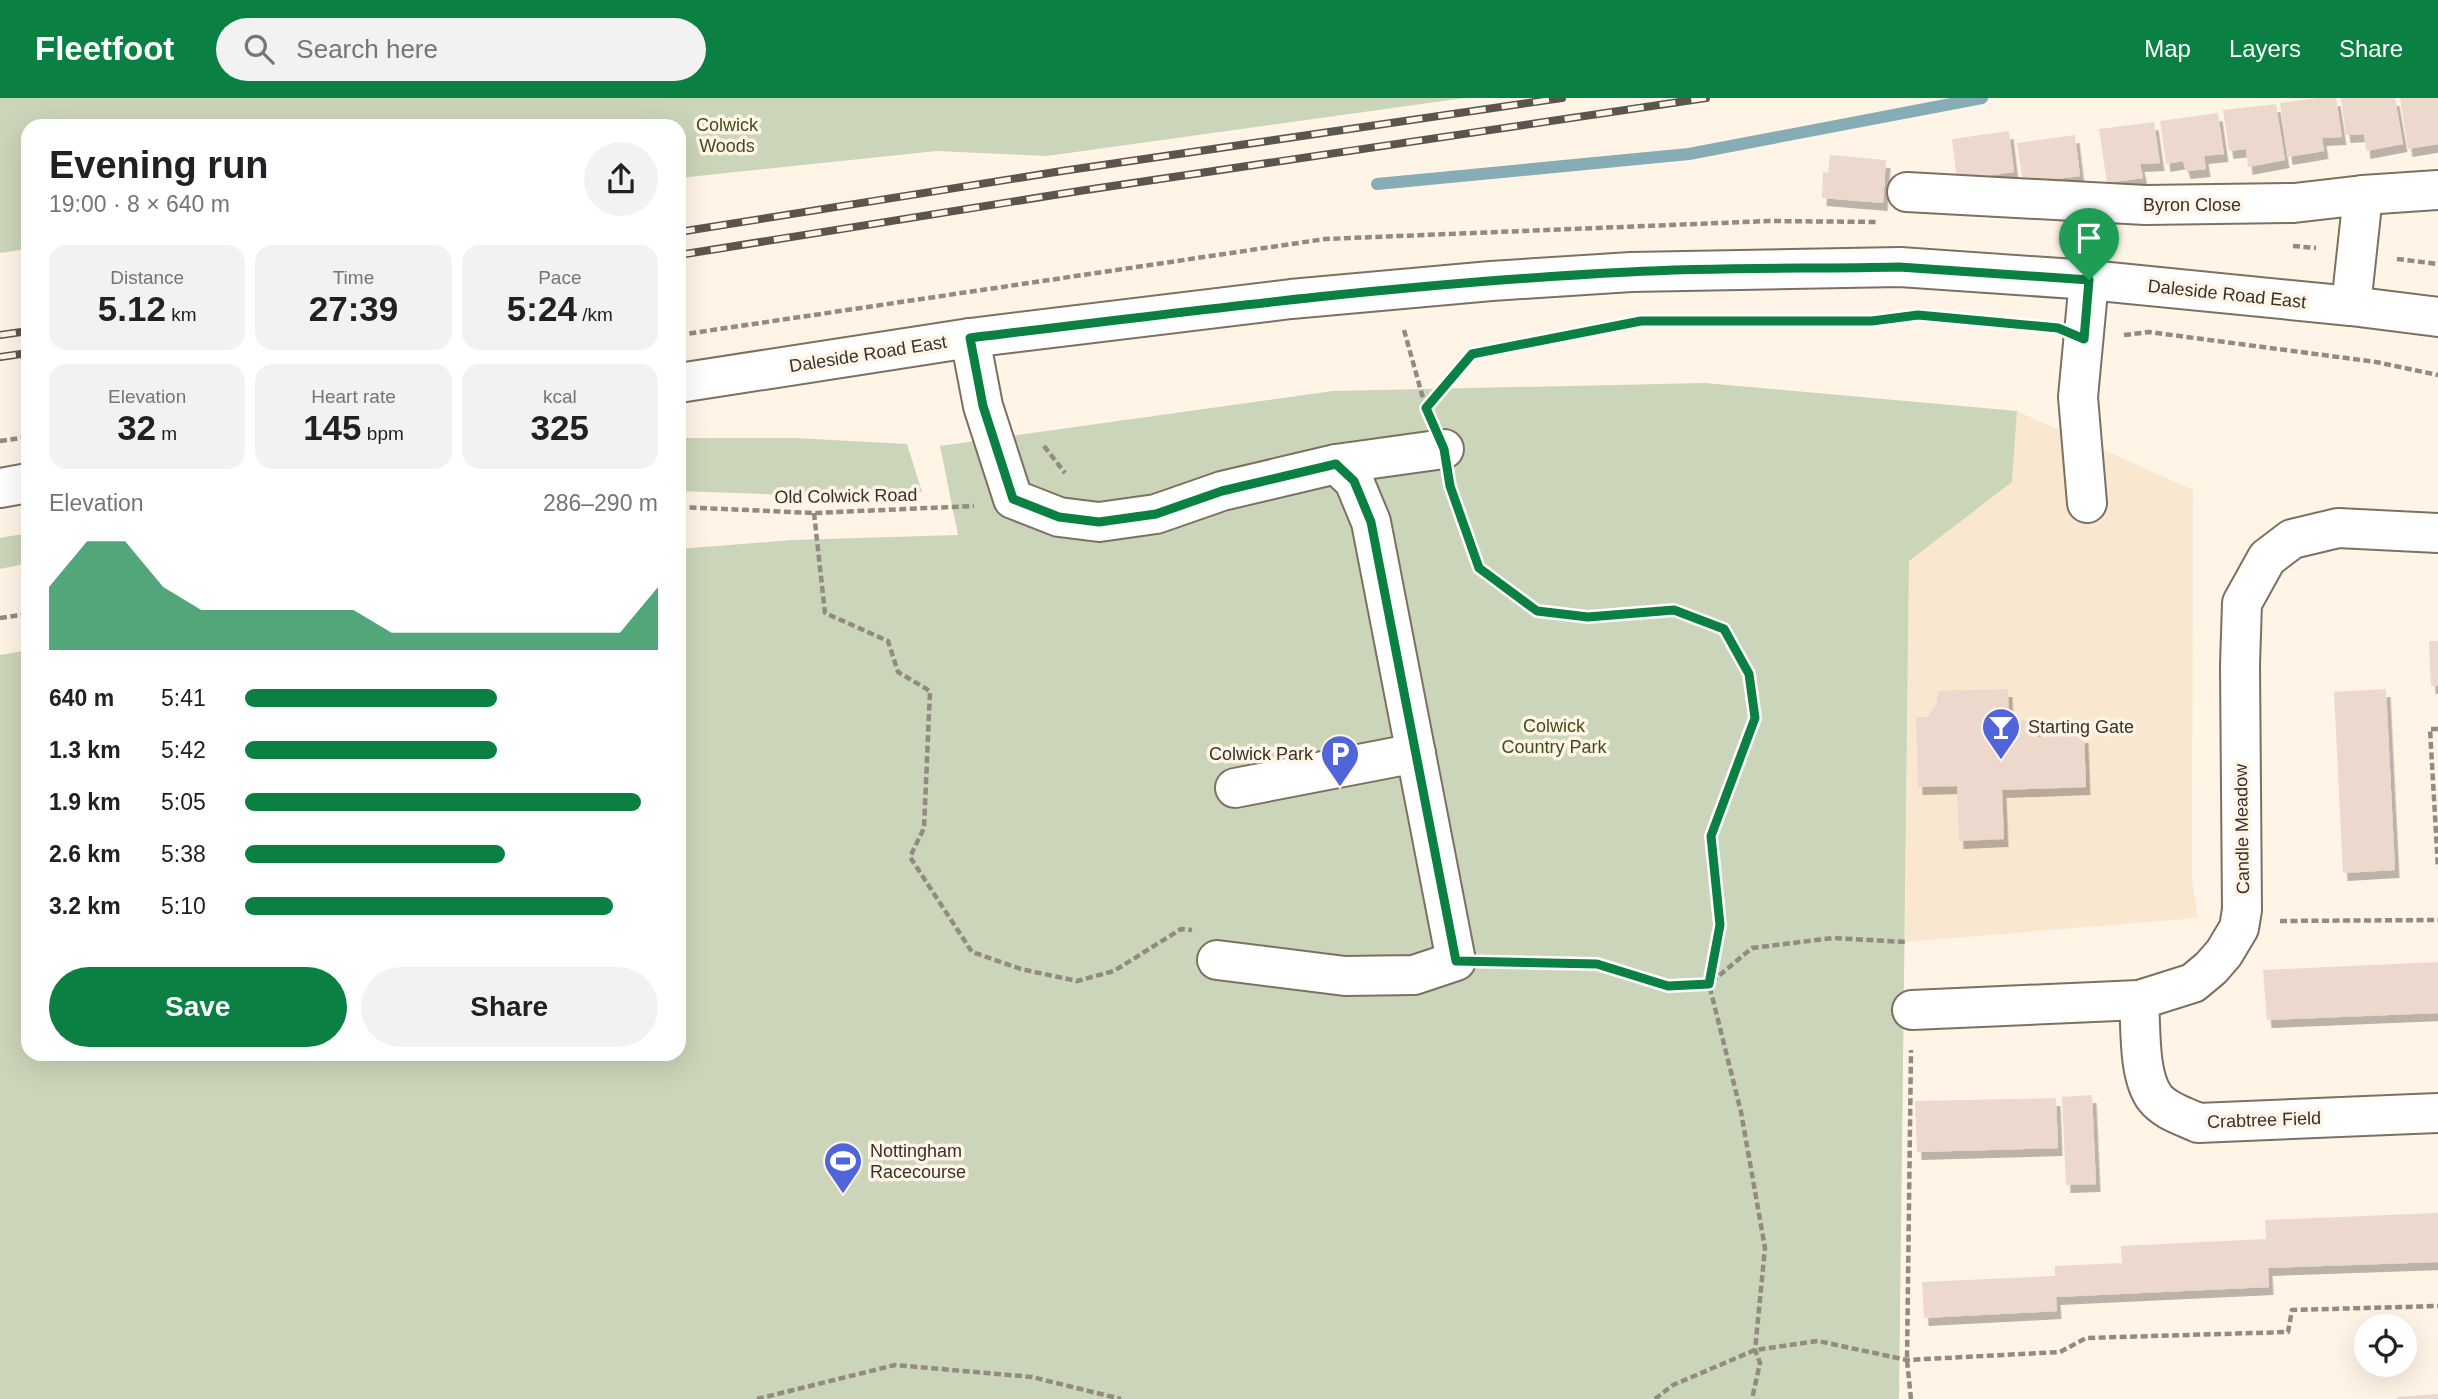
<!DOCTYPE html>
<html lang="en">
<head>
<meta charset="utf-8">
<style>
	:root { --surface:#fff; --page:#f2f2f2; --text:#202124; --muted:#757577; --accent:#0b8043 }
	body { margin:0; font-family:Arial,sans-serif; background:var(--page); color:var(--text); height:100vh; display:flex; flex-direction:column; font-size:26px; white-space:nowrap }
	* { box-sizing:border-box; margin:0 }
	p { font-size:23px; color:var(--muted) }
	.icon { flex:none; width:38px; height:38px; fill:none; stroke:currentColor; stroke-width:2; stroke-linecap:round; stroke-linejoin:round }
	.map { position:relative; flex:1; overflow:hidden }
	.panel { position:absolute; left:21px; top:21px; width:665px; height:942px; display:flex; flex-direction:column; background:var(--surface); border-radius:21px; box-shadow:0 7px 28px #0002 }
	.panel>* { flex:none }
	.buttons { position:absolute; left:2354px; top:1216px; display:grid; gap:14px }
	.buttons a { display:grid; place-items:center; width:63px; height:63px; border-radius:50%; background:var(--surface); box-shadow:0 7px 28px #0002; font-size:35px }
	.pin { position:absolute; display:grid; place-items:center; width:60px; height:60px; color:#fff; margin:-72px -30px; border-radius:50% 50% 50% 0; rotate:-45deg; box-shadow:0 0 7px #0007 }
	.pin .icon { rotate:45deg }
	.round { display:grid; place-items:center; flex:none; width:74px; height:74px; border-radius:37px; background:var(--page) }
	.headline { display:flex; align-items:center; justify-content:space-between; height:119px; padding:0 28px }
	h1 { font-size:38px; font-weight:700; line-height:52px }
	.metrics { display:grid; grid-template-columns:repeat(3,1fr); gap:10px; height:119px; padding:7px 28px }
	.metrics div { display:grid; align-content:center; border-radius:18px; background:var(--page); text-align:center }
	.metrics b { font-size:35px; font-weight:700 }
	.metrics small { font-size:19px; font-weight:400 }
	.metrics p { font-size:19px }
	.chart { height:196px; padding:14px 28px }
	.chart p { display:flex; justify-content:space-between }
	.chart svg { width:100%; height:126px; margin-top:7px; fill:var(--accent); opacity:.7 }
	.action { display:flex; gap:14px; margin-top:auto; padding:14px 28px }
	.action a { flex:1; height:80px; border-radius:42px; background:var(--accent); color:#fff; font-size:28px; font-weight:700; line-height:80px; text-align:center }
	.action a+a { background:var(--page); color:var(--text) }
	ul { padding:0 28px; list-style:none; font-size:23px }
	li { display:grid; grid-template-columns:112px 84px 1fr; align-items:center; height:52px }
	li i { height:18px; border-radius:9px; background:var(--accent) }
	header { display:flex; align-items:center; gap:42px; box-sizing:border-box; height:98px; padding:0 35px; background:var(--accent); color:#fff }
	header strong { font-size:33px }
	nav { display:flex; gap:38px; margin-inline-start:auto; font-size:24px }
	.search { width:490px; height:63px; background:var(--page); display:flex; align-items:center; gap:18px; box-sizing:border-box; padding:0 24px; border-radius:38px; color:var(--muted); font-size:26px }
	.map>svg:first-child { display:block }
	.built { fill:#f9e8cf }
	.green { fill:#cbd5b9 }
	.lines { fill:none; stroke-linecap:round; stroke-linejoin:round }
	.stream { stroke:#86acb6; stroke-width:12 }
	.building { fill:#ecd8cc; filter:url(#shadow) }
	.minor-casing { stroke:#7c7161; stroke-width:42 }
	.major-casing { stroke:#7c7161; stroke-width:42 }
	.path { stroke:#938b81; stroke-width:4.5; stroke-dasharray:7 3.5; stroke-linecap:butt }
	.minor { stroke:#fff; stroke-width:38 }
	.major { stroke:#fff; stroke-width:38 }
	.rail-casing { stroke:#5b554d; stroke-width:8 }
	.rail { stroke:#fff4e6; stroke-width:5; stroke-dasharray:16; stroke-linecap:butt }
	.route-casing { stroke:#fff; stroke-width:14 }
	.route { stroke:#0b8043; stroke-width:9 }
	.labels { text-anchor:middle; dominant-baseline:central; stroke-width:7; stroke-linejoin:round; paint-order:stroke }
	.park-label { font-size:18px; fill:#3e4d1d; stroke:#fff4e6 }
	.street-label { font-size:18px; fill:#37322b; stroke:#fff4e6 }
	.poi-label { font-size:18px; fill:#37322b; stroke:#fff4e6; text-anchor:start }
</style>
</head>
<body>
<header>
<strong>Fleetfoot</strong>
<div class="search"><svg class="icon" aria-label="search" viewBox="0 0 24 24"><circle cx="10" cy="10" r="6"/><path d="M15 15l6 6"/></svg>Search here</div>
<nav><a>Map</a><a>Layers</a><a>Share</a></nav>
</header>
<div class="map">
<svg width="2438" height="1301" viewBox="0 0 2438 1301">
	<defs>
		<filter id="shadow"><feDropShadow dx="4.5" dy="8" stdDeviation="0" flood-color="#0004"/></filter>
	</defs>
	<rect width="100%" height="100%" fill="#fff4e6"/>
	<path class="built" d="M2017,313l176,79 -1,391 6,37 -293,24 4,-381 103,-79z"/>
	<g class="green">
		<path d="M0,0h1465l-418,58 -110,-5 -258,27v-52h-651v123l-28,4z"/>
		<path d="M1705,285l312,28 -5,71 -103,79 -10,838h-1899v-744l28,-5v404h651v-505l113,-9 166,-5 -18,-89 393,-55z"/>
		<path d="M679,340h115l113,6 15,48 -100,4 -143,-5z"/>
		<path d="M28,435v30l-28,6v-31z"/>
	</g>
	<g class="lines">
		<path class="stream" d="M1377,86l312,-30 293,-56"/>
	</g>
	<g class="building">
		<path d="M2318,0h18l6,39 -20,1 2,13 -36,6 -8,-54z"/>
		<path d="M2341,0h54l8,46 -37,7 -2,-17 -18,1z"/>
		<path d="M2400,0h38v46l-30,5z"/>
		<path d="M2276,6l9,56 -37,7 -2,-18 -17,2 -6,-41z"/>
		<path d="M2218,15l6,41 -20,2 2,13 -20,2 -3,-10 -17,3 -6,-43z"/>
		<path d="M2154,24l6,41 -20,1 3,14 -36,5 -8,-54z"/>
		<path d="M2009,33l5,41 -57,8 -5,-41z"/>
		<path d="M2075,37l5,41 -57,7 -6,-40z"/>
		<path d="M1830,57l56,5 -3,43 -61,-5 1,-26 5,1z"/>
		<path d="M2429,543h9v45h-7z"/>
		<path d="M2008,591l1,32 28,-1 1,17 46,-2 2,52 -84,3 2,49 -45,2 -2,-55 -39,1 -2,-70h12l9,-15 1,-11z"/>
		<path d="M2386,591l9,181 -52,3 -9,-181z"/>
		<path d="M2438,864v51l-171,7 -4,-50z"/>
		<path d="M2092,997l4,89 -30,1 -4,-88z"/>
		<path d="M2056,1000l2,50 -141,4 -2,-51z"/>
		<path d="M2438,1115v49l-170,6 1,19 -213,10 1,14 -133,7 -2,-36 133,-6v-10l67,-3 -1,-17 145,-7 -1,-19z"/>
		<path d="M2438,1296v5h-41v-2z"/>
	</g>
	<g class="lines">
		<defs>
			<g id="minor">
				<path d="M1907,94l238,13 149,-2 69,-8 75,-5"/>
				<path d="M2351,208l12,-111"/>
				<path d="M970,240l13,68 30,93 46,18 40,5 57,-8 66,-23 114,-27 18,17 17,41 85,439 -42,14 -69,1 -128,-16"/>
				<path d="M1336,366l108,-15"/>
				<path d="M2087,405l-9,-106 11,-117"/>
				<path d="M1235,690l181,-35"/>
				<path d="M2139,902c2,27 -1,76 16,98 10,13 29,18 43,25l240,-10"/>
				<path d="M1912,912l227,-10 54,-17 18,-15 13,-15 15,-25 3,-18 -2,-245 2,-62 25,-45 25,-19 46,-11 100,5"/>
			</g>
			<g id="major">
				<path d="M679,285l291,-45 321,-39 200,-18 140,-9 269,-5 189,13 262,26 87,11"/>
				<path d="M0,390l28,-5"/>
			</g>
		</defs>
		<use href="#minor" class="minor-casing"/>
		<use href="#major" class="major-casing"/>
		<g class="path">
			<path d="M2293,148l23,2"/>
			<path d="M2397,161l41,5"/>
			<path d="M1404,232l22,79"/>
			<path d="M679,237l646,-96 444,-18 110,1"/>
			<path d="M2124,237l25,-3 227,30 62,13"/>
			<path d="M1425,311l47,-55 169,-33h231l46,-6 126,12"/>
			<path d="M0,343l28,-4"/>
			<path d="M1044,348l21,27"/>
			<path d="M1450,389l29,81 58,44 51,5 86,-7 50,19 25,45 6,44 -44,119 9,88 -11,59 32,128 24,136 -10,102 5,13 -8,36"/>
			<path d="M679,409l135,6 160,-7"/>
			<path d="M814,415l11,100 63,28 10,31 32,19 -6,137 -14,29 62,95 49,17 56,12 37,-10 67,-42 11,1"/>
			<path d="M0,520l28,-4"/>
			<path d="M2438,631h-8l8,139"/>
			<path d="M2280,823l158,-1"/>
			<path d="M1495,864l102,2 72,22 40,-2 43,-36 81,-10 72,4"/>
			<path d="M757,1301l138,-34 137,12 89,22"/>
			<path d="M1655,1301l18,-14 82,-35 63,-9 89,19 153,-8 26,-14 202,-6 4,-22 146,-4"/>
			<path d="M1911,1301l-4,-39 4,-310"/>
		</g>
		<use href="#minor" class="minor"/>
		<use href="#major" class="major"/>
		<defs>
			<g id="rail">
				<path d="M679,134l383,-61 500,-73"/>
				<path d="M679,157l400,-64 627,-93"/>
				<path d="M0,237l28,-4"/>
				<path d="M0,259l28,-4"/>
			</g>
		</defs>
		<use href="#rail" class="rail-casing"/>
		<use href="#rail" class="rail"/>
	</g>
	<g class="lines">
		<defs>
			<path id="route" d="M1899,169l190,13 -5,59 -26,-11 -140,-13 -46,6h-231l-169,33 -46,54 18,41 6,37 29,82 58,43 51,6 86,-7 50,19 25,45 6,44 -44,118 9,89 -11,59 -41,2 -71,-22 -141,-3 -85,-439 -17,-41 -18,-17 -114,27 -66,23 -57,8 -40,-5 -46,-18 -30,-93 -13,-68c219,-27 438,-55 659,-66 90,-5 180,-3 270,-5z"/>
		</defs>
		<use href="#route" class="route-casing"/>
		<use href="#route" class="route"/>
	</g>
	<defs>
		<symbol id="bar-pin" viewBox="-11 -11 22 30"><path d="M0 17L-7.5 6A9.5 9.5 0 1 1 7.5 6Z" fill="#5065da" stroke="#fff4e6"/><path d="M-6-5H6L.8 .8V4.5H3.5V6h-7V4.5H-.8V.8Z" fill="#fff"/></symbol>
		<symbol id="parking-pin" viewBox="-11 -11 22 30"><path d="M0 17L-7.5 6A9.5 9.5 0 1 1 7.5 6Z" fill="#5065da" stroke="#fff4e6"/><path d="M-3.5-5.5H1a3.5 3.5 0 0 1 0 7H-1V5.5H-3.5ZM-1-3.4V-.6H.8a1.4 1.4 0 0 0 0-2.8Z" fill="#fff"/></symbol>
		<symbol id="stadium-pin" viewBox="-11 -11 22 30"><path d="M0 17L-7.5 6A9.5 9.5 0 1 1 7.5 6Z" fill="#5065da" stroke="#fff4e6"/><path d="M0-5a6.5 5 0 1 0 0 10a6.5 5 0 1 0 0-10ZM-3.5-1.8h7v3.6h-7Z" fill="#fff"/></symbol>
	</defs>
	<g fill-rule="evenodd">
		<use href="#bar-pin" x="1979" y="607" width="44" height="60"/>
		<use href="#parking-pin" x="1318" y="634" width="44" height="60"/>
		<use href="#stadium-pin" x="821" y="1041" width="44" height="60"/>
	</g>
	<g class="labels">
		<g class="park-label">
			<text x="727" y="27">Colwick<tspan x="727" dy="21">Woods</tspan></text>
			<text x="1554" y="628">Colwick<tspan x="1554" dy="21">Country Park</tspan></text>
		</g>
		<g class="street-label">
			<text x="2192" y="107">Byron Close</text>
			<text transform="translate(2227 196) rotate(6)">Daleside Road East</text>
			<text transform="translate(868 256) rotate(-9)">Daleside Road East</text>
			<text transform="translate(846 398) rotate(-1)">Old Colwick Road</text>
			<text transform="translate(2242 731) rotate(-91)">Candle Meadow</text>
			<text transform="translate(2264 1022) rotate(-2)">Crabtree Field</text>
		</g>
		<g class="poi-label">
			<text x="2028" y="629">Starting Gate</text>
			<text x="1313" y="656" text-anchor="end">Colwick Park</text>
			<text x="870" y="1053">Nottingham<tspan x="870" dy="21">Racecourse</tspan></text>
		</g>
	</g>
</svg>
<div class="buttons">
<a><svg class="icon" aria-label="locate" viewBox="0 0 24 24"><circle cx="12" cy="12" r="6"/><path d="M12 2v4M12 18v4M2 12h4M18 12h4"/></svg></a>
</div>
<div class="pin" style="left:2089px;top:182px;background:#1e9e55"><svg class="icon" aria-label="arrive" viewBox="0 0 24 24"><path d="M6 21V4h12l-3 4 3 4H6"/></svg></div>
<section class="panel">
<div class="headline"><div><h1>Evening run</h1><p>19:00 · 8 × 640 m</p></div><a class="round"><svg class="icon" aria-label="share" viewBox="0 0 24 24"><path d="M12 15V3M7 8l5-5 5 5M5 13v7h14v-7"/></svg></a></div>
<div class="metrics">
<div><p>Distance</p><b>5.12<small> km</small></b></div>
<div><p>Time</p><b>27:39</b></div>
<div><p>Pace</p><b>5:24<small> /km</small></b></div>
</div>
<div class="metrics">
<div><p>Elevation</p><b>32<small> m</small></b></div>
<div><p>Heart rate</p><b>145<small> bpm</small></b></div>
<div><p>kcal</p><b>325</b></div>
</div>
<div class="chart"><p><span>Elevation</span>286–290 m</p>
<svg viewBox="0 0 160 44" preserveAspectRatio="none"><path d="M0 44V22L10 6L20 6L30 22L40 30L50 30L60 30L70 30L80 30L90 38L100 38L110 38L120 38L130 38L140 38L150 38L160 22V44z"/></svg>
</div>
<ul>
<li><b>640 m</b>5:41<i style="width:61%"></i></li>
<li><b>1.3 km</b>5:42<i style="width:61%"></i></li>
<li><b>1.9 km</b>5:05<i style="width:96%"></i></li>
<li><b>2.6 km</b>5:38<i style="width:63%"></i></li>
<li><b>3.2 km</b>5:10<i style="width:89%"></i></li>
</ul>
<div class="action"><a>Save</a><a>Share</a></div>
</section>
</div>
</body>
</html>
